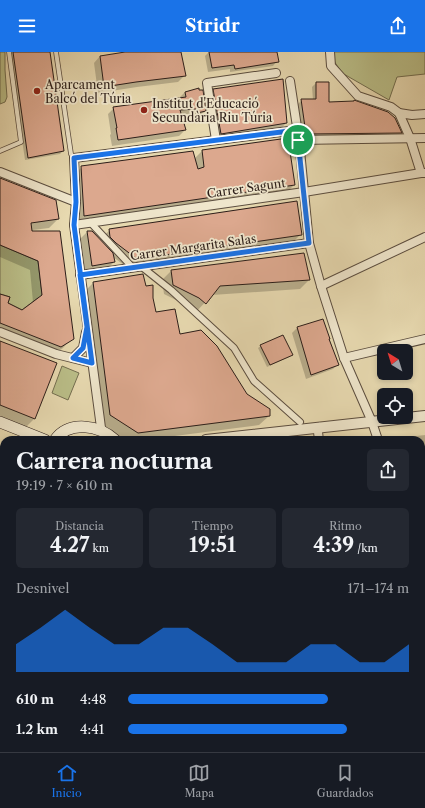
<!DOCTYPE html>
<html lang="es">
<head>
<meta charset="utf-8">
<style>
	:root { --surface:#171b24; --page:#242831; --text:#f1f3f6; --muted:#9ea1a6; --line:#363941; --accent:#1a73e8 }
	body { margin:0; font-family:"Libre Caslon Text",serif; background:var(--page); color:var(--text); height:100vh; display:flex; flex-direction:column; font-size:15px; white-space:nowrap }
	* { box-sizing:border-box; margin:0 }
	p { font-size:13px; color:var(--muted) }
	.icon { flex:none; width:22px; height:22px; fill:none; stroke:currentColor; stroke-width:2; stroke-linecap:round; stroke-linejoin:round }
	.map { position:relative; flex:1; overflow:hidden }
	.sheet { position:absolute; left:0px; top:384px; width:425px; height:316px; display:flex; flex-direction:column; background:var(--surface); border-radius:12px 12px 0 0; box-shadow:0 2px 6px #0003 }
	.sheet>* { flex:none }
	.needle { width:26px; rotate:322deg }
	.controls { position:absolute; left:377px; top:292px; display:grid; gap:8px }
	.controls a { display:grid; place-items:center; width:36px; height:36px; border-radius:6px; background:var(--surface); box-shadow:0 2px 6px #0003; font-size:20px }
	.pin { position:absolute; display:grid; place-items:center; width:34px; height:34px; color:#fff; margin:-17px; border:2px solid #fff; border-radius:50%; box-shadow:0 1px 4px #0007 }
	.round { display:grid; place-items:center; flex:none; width:42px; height:42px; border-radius:6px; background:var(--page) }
	.overview { display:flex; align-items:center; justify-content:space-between; height:68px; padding:0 16px }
	h1 { font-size:22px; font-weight:700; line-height:30px }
	.stats { display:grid; grid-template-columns:repeat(3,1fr); gap:6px; height:68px; padding:4px 16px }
	.stats div { display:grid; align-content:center; border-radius:6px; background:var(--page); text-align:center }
	.stats b { font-size:20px; font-weight:700 }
	.stats small { font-size:11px; font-weight:400 }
	.stats p { font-size:11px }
	.chart { height:112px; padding:8px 16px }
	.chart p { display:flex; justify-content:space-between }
	.chart svg { width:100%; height:72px; margin-top:4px; fill:var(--accent); opacity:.7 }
	ul { padding:0 16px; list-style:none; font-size:13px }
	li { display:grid; grid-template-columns:64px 48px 1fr; align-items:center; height:30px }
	li i { height:10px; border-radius:5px; background:var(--accent) }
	header { display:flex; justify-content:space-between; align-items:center; height:52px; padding:0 16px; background:var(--accent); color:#fff; font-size:18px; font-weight:700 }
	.tabs { display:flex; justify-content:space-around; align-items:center; height:56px; border-top:1px solid var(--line); background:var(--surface); font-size:11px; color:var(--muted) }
	.tabs a { display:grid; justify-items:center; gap:2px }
	.tabs .on { color:var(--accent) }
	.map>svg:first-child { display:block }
	.green { fill:#babe88; stroke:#736e50 }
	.shadow { fill:#0003 }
	.building { fill:#dca88e; stroke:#2c1e19 }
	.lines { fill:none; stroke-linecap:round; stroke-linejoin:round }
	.service-casing { stroke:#5b4d3f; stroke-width:5.5 }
	.pedestrian-casing { stroke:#5b4d3f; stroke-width:8 }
	.minor-casing { stroke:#5b4d3f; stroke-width:10 }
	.tertiary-casing { stroke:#5b4d3f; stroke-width:12 }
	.secondary-casing { stroke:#2c1e19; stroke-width:12 }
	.service { stroke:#efe6cc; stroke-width:4 }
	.pedestrian { stroke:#efe6cc; stroke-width:6 }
	.minor { stroke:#efe6cc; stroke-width:8 }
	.tertiary { stroke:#efe6cc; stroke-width:10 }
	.secondary { stroke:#efe6cc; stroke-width:11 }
	.route-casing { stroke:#fff; stroke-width:8 }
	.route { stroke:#1a73e8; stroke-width:5 }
	.poi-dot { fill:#8f2418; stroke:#efe6cc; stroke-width:1.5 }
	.labels { text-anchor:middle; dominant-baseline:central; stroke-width:3.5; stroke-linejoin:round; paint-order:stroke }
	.poi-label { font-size:12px; fill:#2c1e19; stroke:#efe6cc; text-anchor:start }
	.street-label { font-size:12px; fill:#2c1e19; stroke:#efe6cc }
</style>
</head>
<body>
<header><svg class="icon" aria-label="menu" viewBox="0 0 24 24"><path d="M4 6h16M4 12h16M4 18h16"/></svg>Stridr<svg class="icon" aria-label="share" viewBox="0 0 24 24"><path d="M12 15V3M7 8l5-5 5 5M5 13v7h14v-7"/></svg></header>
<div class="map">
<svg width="425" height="700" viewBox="0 0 425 700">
	<rect width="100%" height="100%" fill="#e7d9b0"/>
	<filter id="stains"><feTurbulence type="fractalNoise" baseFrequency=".005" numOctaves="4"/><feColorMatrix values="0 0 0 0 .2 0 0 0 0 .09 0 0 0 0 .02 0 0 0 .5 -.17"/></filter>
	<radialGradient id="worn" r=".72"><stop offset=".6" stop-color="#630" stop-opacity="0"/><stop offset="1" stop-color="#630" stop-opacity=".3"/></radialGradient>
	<g class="green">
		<path d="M0,0h5v18l2,27 -2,5 -5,2z"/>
		<path d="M333,0h92v22l-28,3 -8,23 -47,-27 -10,-15z"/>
		<path d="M0,193l38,16 5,41 -5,-4 -16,12 -14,-7 2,-6 -10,-3z"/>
		<path d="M62,314l17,7 -11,27 -16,-7z"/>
		<path d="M4,432v123l-1,1 -3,-5v-118z"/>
		<path d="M319,696h58l3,4h-64l-1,-2z"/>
	</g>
	<g class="shadow">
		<path d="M9,0h40l14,99 -3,3 -35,6z"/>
		<path d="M132,0h49l3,24 -6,6 -41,5 -39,6 -4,-30 6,-7z"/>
		<path d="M209,0h67l1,9 -4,5 -43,6v-3l-22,3 -3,-16z"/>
		<path d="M316,31l12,20 73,30 -4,3 -94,2 -5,-34 4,-4h11l-1,-13z"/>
		<path d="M214,38l72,33 -6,7 -66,9 -7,-43z"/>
		<path d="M185,40l20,19 -6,6 -8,1v-4l-10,1 4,15 -6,6 -67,10 -2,-11 1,-1 -3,-20 6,-6 65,-10z"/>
		<path d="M202,99l92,34 -9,9 -209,30 -4,-47 10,-10 112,-8z"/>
		<path d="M0,126l58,41 -9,9 -16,2 39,108 -9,10 -11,8 -52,-21v-40l7,9 15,7 11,-9 -3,-32 -30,-13z"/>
		<path d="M110,178l191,4 -10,10 -163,24 -15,-11 1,5 -9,9 -22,4 -5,-34 9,-9h4l8,8z"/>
		<path d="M303,202l6,26 -9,9 -88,6 -16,17 -6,-5 -26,-13 -2,-14 9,-9z"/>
		<path d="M93,231l52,4 7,11 4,15 23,22 90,81 -10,9 -115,15h-19l-24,-15 -17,-133z"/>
		<path d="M323,268l15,44 -5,5 -27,10 -14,-46 5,-5z"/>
		<path d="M0,290l34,77 -8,8 -26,-11z"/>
		<path d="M261,294l30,8 -2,3 -22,10 -9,-19z"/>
		<path d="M425,383v42l-4,-15v-22h-33l1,-1z"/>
		<path d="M0,394h4v18l-4,1z"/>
		<path d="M425,521v30l-4,-7v-20z"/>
		<path d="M0,596l4,7v56l-4,2z"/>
		<path d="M109,696h106l-4,4h-105z"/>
	</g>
	<g class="building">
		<path d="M13,0h37l14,99 -36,7z"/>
		<path d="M125,0h56l5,24 -50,6 -32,5 -4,-31z"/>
		<path d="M209,0h68l2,10 -44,7 -1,-4 -22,3z"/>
		<path d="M283,27l4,44 -66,11 -8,-45z"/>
		<path d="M316,30h13v20l25,-1v-1l34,12 7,6 7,15 -96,1 -5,-35h15z"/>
		<path d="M199,36v2h4l3,21 -9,2 -1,-4 -16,1 6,20 -68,10 -2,-12h1l-4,-21 73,-10 -1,-5z"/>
		<path d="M288,86l7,47 -211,31 -3,-50 112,-15 5,18 6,-2 -2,-17z"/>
		<path d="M0,126l56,22 3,19 -28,4 1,8h28l14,108 -13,8 -61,-24v-29l10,3 -2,6 14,7 20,-15 -4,-34 -38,-16z"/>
		<path d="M297,149l5,34 -165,24 -21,-16 -6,-6 -1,-8z"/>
		<path d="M87,179h5l21,22 2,9 -23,4z"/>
		<path d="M304,201l6,27 -90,6 -14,18 -7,-6 -26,-13 -2,-15z"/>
		<path d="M143,222l3,12 7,-1v13l3,14 19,-3 5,25 21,-4 16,16 30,48 23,15v7l-132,17 -28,-18 -17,-133z"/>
		<path d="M323,267l7,20h-1l10,26 -28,10 -14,-48z"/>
		<path d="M283,283l10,20 -23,10 -10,-20z"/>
		<path d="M0,289l57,22 -22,56 -35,-14z"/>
	</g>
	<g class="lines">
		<defs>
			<g id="service">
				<path d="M56,0l15,102 3,4"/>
				<path d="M0,99l21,-9 -12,-90"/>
			</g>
			<g id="pedestrian">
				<path d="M90,170l43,46"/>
				<path d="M142,215l29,23 63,58 20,33 46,41"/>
			</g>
			<g id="minor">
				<path d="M330,0l1,14 27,30 33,11 8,6 13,2 13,-1"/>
				<path d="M290,29l9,59 10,103 12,43 23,72 28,64 6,18"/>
				<path d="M399,61l11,25 11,35h4"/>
				<path d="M216,88l-9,-57 69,-10"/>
				<path d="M299,88l126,-2"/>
				<path d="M0,120l76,30"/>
				<path d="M74,173l230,-33 117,-19"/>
				<path d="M80,223l229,-32"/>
				<path d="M321,234l104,-49"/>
				<path d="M0,280l56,22 36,9"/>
				<path d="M73,306l10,-10 3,-16"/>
				<path d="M344,306l81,-19"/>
				<path d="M104,380l-3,-4 -1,-8 -26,-195 2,-23 -2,-44 223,-28"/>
				<path d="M319,388l-1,-8 2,-5"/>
				<path d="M421,553l4,7"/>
				<path d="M421,596l4,-3"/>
				<path d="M421,619l4,-2"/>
				<path d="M421,690l4,7"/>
				<path d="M237,700l7,-4"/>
				<path d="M278,700l7,-4"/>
			</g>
			<g id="tertiary">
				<path d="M206,388l219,-24"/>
				<path d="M421,503l4,-2"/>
				<path d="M76,700l7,-4"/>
			</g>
			<g id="secondary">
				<path d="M0,370l45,18"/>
				<path d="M55,388c14,-20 44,-15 60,0"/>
				<path d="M0,418h4"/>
			</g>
		</defs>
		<use href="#service" class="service-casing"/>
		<use href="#pedestrian" class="pedestrian-casing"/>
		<use href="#minor" class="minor-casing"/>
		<use href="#tertiary" class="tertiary-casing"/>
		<use href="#secondary" class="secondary-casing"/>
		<use href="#service" class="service"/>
		<use href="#pedestrian" class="pedestrian"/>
		<use href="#minor" class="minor"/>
		<use href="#tertiary" class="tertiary"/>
		<use href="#secondary" class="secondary"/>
	</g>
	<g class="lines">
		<defs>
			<path id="route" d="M298,88l-1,-10 -223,28 2,44 -2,23 18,138 -19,-5 10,-10 4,-21 -7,-52 229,-32 -11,-103"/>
		</defs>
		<use href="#route" class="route-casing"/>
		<use href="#route" class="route"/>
	</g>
	<g class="poi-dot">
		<circle cx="37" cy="39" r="4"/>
		<circle cx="144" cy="58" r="4"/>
	</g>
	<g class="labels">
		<g class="poi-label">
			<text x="45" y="32">Aparcament<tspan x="45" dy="14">Balcó del Túria</tspan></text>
			<text x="152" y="51">Institut d'Educació<tspan x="152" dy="14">Secundària Riu Túria</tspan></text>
		</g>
		<g class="street-label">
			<text transform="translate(246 136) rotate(-8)">Carrer Sagunt</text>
			<text transform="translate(193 195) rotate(-8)">Carrer Margarita Salas</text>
		</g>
	</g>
	<rect width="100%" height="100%" filter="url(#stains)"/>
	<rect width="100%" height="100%" fill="url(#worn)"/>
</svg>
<div class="controls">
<a><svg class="needle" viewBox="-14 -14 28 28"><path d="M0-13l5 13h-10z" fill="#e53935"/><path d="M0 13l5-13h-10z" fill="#9ea1a6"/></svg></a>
<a><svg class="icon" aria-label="locate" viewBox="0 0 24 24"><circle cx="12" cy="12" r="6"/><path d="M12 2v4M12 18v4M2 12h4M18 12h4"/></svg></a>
</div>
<div class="pin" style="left:298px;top:88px;background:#1e9e55"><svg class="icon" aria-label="arrive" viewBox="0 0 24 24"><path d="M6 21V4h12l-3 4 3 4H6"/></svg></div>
<section class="sheet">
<div class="overview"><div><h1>Carrera nocturna</h1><p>19:19 · 7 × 610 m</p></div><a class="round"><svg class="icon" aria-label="share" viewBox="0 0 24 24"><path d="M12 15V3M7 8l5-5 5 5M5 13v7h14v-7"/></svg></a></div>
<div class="stats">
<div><p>Distancia</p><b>4.27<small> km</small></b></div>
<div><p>Tiempo</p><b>19:51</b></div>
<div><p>Ritmo</p><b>4:39<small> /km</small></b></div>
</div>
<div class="chart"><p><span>Desnivel</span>171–174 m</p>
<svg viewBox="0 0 160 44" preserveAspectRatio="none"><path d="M0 44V27L10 17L20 6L30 17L40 27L50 27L60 17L70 17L80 27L90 38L100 38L110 38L120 27L130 27L140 38L150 38L160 27V44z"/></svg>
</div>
<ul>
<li><b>610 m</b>4:48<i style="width:71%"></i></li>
<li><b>1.2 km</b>4:41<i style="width:78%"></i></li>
</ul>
</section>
</div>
<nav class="tabs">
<a class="on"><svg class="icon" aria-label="home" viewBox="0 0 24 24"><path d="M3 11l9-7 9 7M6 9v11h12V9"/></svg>Inicio</a>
<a><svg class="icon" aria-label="map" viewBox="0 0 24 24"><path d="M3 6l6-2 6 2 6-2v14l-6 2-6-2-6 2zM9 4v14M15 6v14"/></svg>Mapa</a>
<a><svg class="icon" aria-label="saved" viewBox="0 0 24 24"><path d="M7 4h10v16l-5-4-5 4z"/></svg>Guardados</a>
</nav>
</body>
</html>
